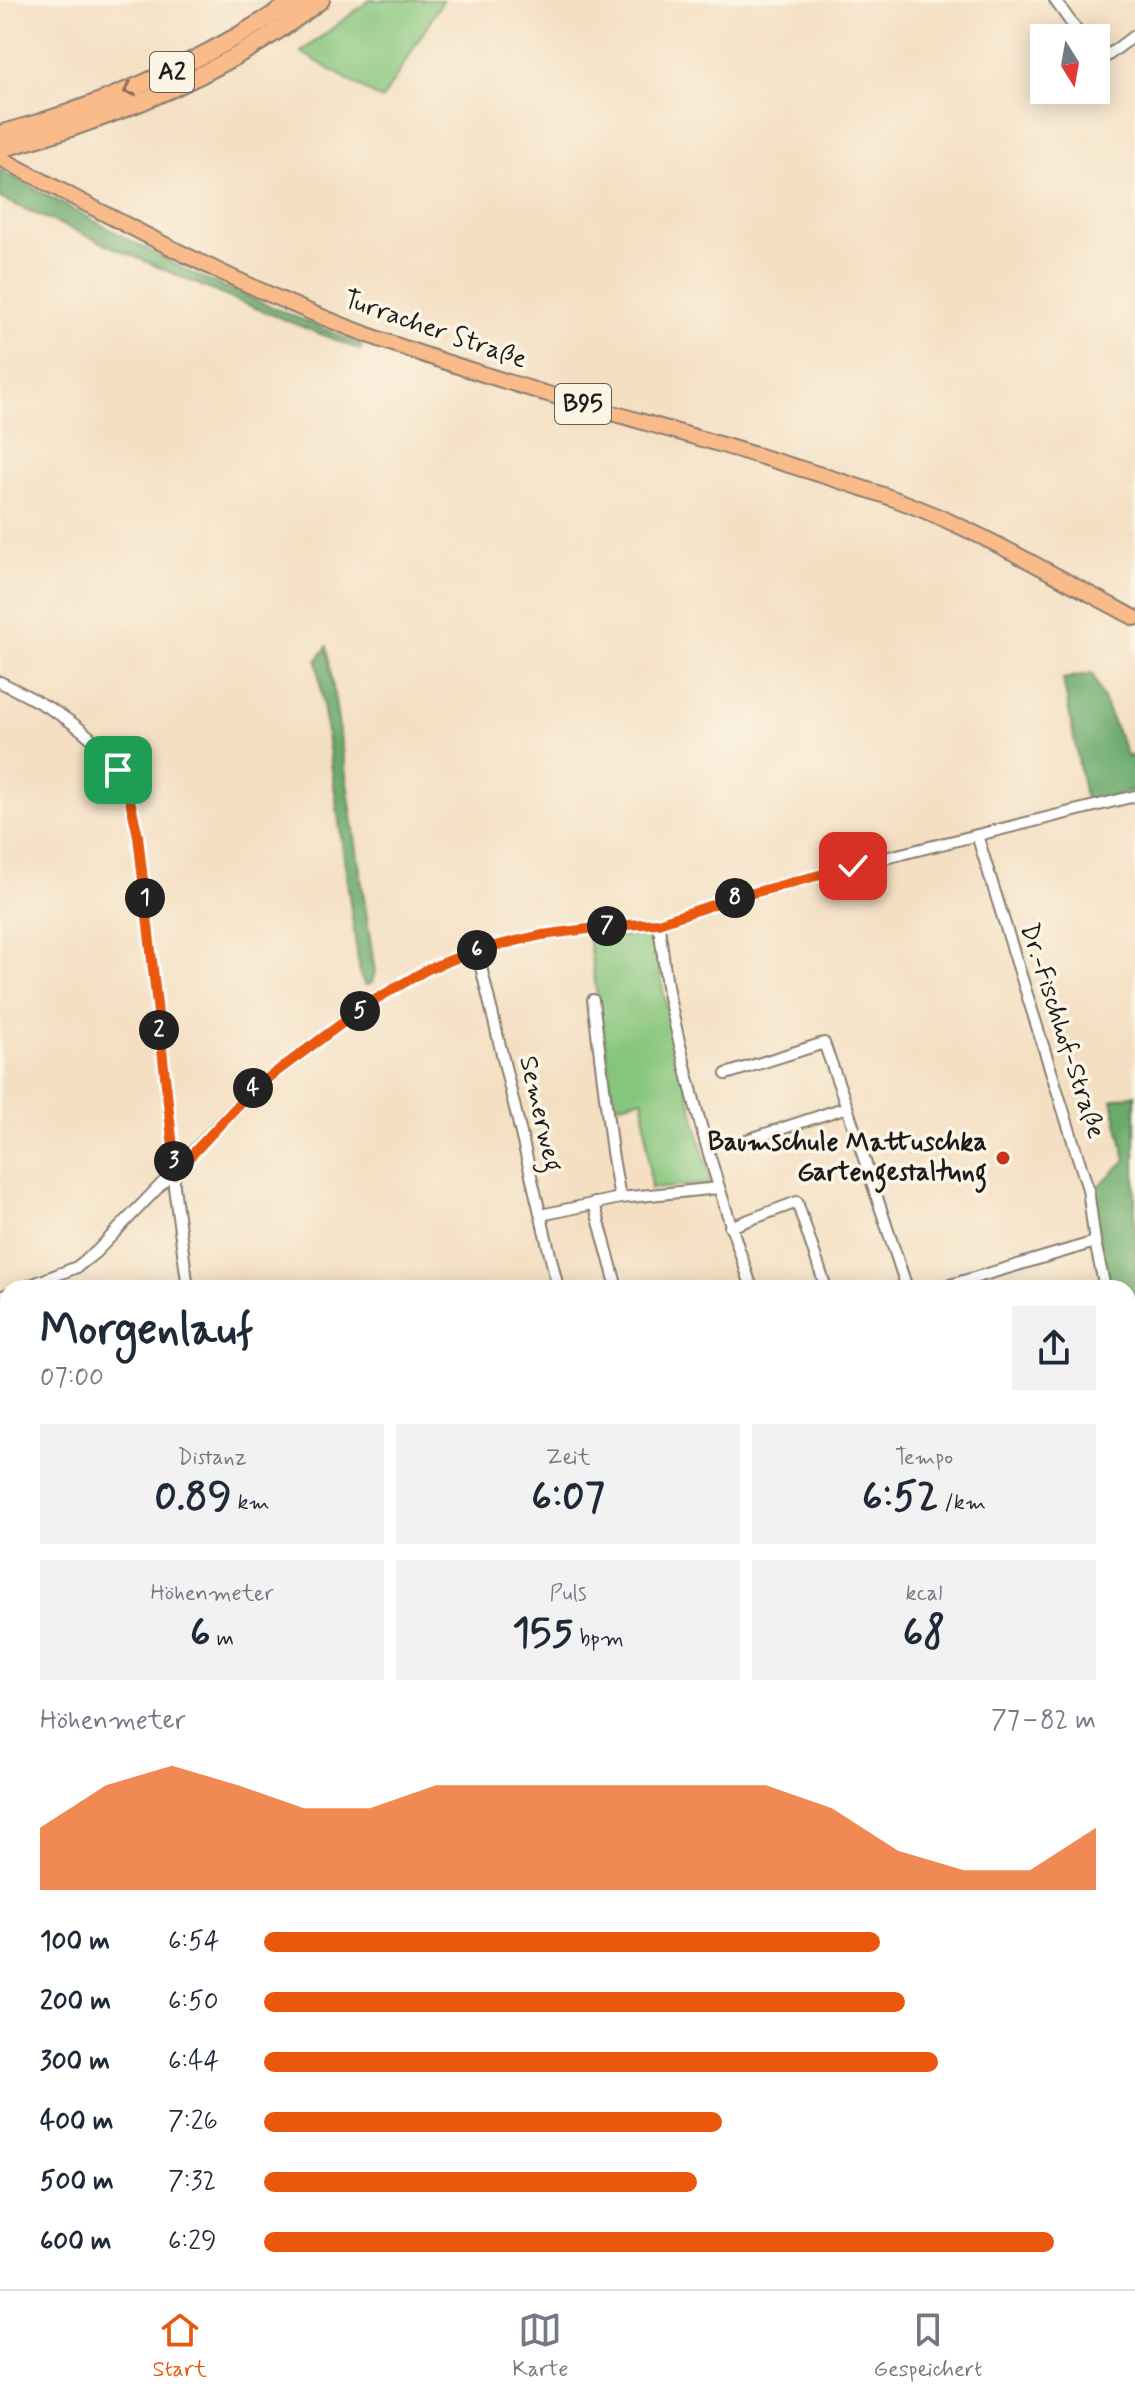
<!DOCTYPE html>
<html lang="de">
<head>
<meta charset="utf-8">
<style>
	:root { --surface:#fff; --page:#f2f2f3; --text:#1f2937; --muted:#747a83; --line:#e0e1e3; --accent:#ea580c }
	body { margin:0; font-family:Mynerve,sans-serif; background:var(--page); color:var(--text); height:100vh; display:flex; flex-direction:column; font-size:30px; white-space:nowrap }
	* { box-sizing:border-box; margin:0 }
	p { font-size:26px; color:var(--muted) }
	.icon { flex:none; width:44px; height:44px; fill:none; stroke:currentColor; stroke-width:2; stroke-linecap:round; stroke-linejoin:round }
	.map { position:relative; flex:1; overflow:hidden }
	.side { position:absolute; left:0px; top:1280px; width:1136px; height:1010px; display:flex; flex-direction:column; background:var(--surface); border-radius:24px 24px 0 0; box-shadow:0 4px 20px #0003 }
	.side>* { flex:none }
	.needle { width:52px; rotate:169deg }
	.controls { position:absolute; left:1030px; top:24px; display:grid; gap:16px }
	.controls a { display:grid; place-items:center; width:80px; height:80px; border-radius:0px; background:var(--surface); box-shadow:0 4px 20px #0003; font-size:40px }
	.pin { position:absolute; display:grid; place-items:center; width:68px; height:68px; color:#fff; margin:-34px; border-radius:16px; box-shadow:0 4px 12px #0006 }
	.km { position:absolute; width:40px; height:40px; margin:-20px; border-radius:50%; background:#222; color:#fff; font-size:22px; line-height:40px; text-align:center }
	.round { display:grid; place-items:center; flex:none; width:84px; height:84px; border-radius:0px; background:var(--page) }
	.headline { display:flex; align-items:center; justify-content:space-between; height:136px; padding:0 40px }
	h1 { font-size:44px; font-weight:700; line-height:60px }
	.figures { display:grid; grid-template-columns:repeat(3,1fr); gap:12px; height:136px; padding:8px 40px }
	.figures div { display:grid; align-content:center; border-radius:0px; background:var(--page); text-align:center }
	.figures b { font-size:40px; font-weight:700 }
	.figures small { font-size:22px; font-weight:400 }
	.figures p { font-size:22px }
	.chart { height:224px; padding:16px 40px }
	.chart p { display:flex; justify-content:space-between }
	.chart svg { width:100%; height:144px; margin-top:8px; fill:var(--accent); opacity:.7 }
	ul { padding:0 40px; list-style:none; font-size:26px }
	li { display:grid; grid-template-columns:128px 96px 1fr; align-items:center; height:60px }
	li i { height:20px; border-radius:10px; background:var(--accent) }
	.tabs { display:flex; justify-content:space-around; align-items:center; height:112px; border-top:2px solid var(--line); background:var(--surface); font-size:22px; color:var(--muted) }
	.tabs a { display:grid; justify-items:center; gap:4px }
	.tabs .selected { color:var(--accent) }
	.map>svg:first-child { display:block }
	.green { fill:#86c57c; stroke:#51704c; stroke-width:2 }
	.forest { fill:#6caa6c; stroke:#446344; stroke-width:2 }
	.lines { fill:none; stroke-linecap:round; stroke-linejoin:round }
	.minor-casing { stroke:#887e6f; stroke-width:14 }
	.major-casing { stroke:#887e6f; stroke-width:18 }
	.highway-casing { stroke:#887e6f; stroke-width:20 }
	.minor { stroke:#fff; stroke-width:10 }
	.major { stroke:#fabb8b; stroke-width:14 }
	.highway { stroke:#fabb8b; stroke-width:16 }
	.oneway { stroke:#8b6c54 }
	.route-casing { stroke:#fff; stroke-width:16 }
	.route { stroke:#ea580c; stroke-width:10 }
	.poi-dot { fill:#c8321e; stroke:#fcf5e5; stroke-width:3 }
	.labels { text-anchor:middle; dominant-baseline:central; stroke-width:7; stroke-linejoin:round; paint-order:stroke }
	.shield { fill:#fcf5e5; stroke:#5f5d58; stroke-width:2 }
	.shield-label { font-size:24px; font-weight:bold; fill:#1c1c1c }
	.street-label { font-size:26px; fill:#1c1c1c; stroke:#fcf5e5 }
	.poi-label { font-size:26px; font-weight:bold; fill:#1c1c1c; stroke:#fcf5e5; text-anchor:end }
</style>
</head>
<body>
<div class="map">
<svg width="1135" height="2289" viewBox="0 0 1135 2289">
	<rect width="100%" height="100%" fill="#fcf5e5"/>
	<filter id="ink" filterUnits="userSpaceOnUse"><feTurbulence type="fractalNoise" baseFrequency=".0125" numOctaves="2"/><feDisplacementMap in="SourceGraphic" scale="16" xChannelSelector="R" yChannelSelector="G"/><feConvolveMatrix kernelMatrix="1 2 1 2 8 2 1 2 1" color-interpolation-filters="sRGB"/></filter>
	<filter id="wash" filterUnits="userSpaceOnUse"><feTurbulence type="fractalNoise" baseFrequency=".006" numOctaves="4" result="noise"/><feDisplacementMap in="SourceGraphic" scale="32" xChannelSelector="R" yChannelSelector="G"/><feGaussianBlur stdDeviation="1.8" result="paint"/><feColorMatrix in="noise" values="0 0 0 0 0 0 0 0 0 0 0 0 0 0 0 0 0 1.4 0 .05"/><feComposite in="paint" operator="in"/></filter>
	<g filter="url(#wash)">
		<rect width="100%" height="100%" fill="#f4dfc2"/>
		<g class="green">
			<path d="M370,0h73l-61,100 -81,-48z"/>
			<path d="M632,936l21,1 3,7 8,51 47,189 -60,5 -8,-90 -29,6 -26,-168z"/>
			<path d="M127,2282h113l-19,7h-92z"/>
		</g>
		<g class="forest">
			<path d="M0,170l191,103 171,72 -2,5 -142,-57 -218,-95z"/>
			<path d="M327,647l48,325 -3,11 -7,2 -5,-9 -43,-316z"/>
			<path d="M1092,673l36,84 7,-2v35l-49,13 -23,-124z"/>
			<path d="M1135,1094v231l-4,1 4,18v103l-7,-35v-124h-17l-11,-46 -7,-51 33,-31 -14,-60z"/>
			<path d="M0,1766l8,1v515h119l2,7h-129z"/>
			<path d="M1128,2083l6,2 1,5v38l-7,43z"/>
			<path d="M247,2282h690v7h-684z"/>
		</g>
	</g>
	<g filter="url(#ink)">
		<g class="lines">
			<defs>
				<g id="minor">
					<path d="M1055,0l27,38"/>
					<path d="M1096,58l3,4 36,-27"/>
					<path d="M0,682c42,21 93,46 118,89 11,20 15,43 20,65l36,320v31l14,101"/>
					<path d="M977,835l111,354 7,53 10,46"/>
					<path d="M658,923c5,24 6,49 11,74 21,98 50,196 83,291"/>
					<path d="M477,950l81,338"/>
					<path d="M593,1000l19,152 8,46"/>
					<path d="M726,1074l98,-31 23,64"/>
					<path d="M747,1140l100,-33 60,181"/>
					<path d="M594,1203l23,85"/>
					<path d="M541,1215l79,-17 99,-10"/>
					<path d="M730,1227l67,-25 29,86"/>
					<path d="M23,1288l54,-21 19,-15 157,-163 118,-87 57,-33 49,-19 65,-15 69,-9 47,-3 69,-23 126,-34 282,-70"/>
					<path d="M940,1288l155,-46"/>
					<path d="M0,1297l8,-3"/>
					<path d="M0,1619l8,-2"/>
					<path d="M0,1710l8,-1"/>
					<path d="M1128,1711l7,9"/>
					<path d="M1128,1874l7,11"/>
					<path d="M1135,2175v8"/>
					<path d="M1128,2235l7,-2"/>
					<path d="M280,2289l14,-7"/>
				</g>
				<path id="major" d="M0,158c123,66 247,133 379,181 166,60 339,100 507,157 87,30 168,80 249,122"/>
				<g id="highway">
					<path d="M0,134c107,-29 204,-73 296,-134"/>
					<path d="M0,149c113,-30 228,-77 321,-149"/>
				</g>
			</defs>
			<use href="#minor" class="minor-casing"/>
			<use href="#major" class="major-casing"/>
			<use href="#highway" class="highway-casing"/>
			<use href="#minor" class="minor"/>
			<use href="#major" class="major"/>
			<use href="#highway" class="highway"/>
		</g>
		<defs><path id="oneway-chevron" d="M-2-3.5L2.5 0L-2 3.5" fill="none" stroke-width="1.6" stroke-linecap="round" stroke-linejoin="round" transform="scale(2)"/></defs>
		<use class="oneway" href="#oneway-chevron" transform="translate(129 90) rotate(157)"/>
	</g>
	<g class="lines" filter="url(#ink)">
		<defs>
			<path id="route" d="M118,770l10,21 10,45 36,320 -1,19 80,-86 118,-87 57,-33 49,-19 65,-15 69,-9 47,-3 69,-23 126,-34"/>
		</defs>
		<use href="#route" class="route-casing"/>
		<use href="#route" class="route"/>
	</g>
	<circle class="poi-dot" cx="1003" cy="1158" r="8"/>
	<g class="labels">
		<g class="shield">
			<rect x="150" y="52" width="44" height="40" rx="6"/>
			<rect x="555" y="384" width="56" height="40" rx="6"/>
		</g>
		<g class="shield-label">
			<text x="172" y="72">A2</text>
			<text x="583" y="404">B95</text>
		</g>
		<g class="street-label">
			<text transform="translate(435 330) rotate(19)">Turracher Straße</text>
			<text transform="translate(1062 1031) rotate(72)">Dr.-Fischhof-Straße</text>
			<text transform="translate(540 1114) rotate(77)">Semerweg</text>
		</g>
		<g class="poi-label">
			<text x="987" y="1143">Baumschule Mattuschka<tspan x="987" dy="30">Gartengestaltung</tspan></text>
		</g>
	</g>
</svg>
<div class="controls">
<a><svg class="needle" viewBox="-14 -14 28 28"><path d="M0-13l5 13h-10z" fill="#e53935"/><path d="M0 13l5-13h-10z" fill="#747a83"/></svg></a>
</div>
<div class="pin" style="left:118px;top:770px;background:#1e9e55"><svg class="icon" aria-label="arrive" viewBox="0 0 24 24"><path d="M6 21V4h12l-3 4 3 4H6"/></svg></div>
<div class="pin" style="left:853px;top:866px;background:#d93025"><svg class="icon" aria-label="check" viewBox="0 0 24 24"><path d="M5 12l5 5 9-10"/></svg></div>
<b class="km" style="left:145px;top:898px">1</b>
<b class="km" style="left:159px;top:1030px">2</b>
<b class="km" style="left:174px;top:1161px">3</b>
<b class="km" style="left:253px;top:1088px">4</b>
<b class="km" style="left:360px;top:1011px">5</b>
<b class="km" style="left:477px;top:950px">6</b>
<b class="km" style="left:607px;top:926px">7</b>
<b class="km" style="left:735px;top:898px">8</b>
<section class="side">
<div class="headline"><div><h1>Morgenlauf</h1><p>07:00</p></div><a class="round"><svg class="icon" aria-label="share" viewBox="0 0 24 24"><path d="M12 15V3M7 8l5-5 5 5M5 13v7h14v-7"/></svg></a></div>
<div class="figures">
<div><p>Distanz</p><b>0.89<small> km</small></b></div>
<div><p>Zeit</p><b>6:07</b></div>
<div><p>Tempo</p><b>6:52<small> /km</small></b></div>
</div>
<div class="figures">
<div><p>Höhenmeter</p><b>6<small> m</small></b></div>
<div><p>Puls</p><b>155<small> bpm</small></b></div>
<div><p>kcal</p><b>68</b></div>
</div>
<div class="chart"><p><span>Höhenmeter</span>77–82 m</p>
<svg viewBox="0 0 160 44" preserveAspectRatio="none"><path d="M0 44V25L10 12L20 6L30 12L40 19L50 19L60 12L70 12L80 12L90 12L100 12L110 12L120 19L130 32L140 38L150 38L160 25V44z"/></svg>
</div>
<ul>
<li><b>100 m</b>6:54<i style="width:74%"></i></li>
<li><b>200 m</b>6:50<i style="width:77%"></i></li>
<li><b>300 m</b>6:44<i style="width:81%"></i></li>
<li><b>400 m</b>7:26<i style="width:55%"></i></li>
<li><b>500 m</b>7:32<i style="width:52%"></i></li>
<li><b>600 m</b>6:29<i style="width:95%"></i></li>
</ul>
</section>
</div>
<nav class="tabs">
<a class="selected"><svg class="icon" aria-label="home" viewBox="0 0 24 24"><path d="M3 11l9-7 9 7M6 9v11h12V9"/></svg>Start</a>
<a><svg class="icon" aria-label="map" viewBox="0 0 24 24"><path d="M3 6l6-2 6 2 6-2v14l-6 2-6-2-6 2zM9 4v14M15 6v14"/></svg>Karte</a>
<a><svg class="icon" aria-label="saved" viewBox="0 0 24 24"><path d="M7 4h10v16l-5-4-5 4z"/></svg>Gespeichert</a>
</nav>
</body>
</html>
